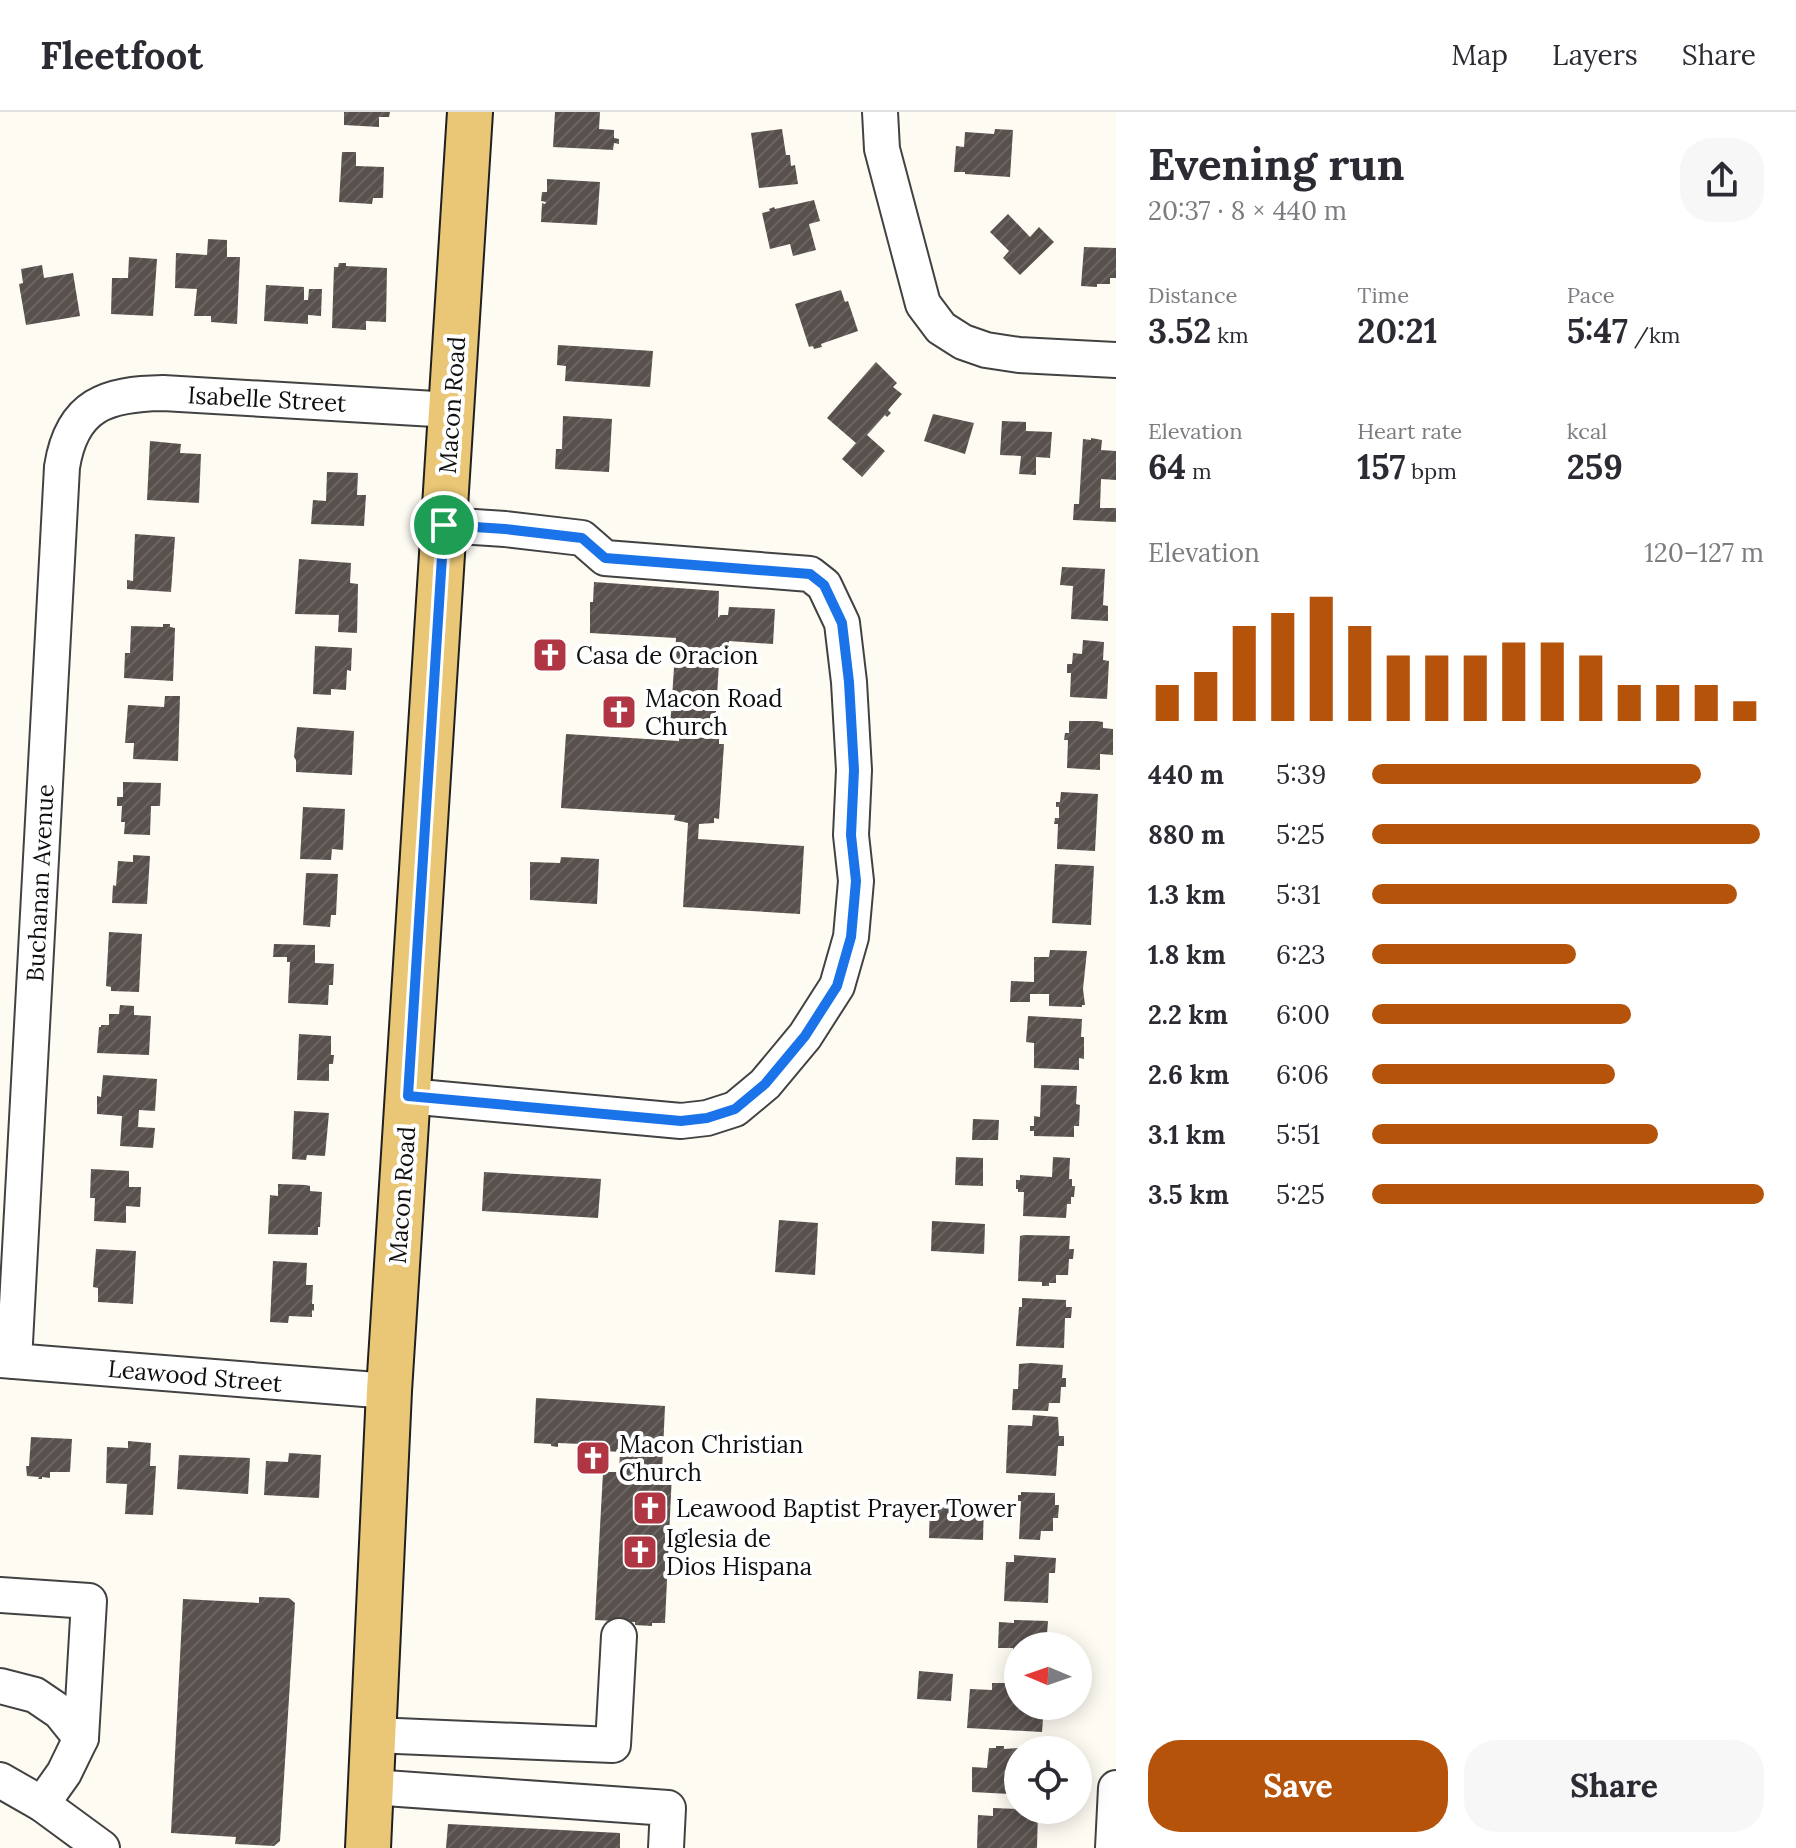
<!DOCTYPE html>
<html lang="en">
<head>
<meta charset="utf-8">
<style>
	:root { --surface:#fff; --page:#f7f7f7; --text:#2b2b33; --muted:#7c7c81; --line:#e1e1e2; --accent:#b45309 }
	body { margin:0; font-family:Lora,serif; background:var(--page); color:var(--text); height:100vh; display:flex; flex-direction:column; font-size:30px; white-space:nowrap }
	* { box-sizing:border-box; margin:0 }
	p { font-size:26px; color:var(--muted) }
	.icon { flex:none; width:44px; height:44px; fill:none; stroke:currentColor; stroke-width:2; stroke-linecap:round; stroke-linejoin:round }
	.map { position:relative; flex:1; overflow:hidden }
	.drawer { display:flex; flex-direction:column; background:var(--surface); width:680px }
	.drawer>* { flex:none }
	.needle { width:52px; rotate:272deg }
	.buttons { position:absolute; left:1004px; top:1520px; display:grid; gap:16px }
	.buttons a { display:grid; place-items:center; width:88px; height:88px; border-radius:50%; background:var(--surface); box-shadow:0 4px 20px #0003; font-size:40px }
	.pin { position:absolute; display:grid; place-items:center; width:68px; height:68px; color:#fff; margin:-34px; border:4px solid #fff; border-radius:50%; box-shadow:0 2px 8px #0007 }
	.round { display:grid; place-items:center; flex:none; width:84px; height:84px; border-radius:32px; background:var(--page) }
	.overview { display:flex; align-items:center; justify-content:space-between; height:136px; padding:0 32px }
	h1 { font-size:44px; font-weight:700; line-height:60px }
	.metrics { display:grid; grid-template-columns:repeat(3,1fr); gap:12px; height:136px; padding:8px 32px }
	.metrics div { display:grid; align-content:center }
	.metrics b { font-size:34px; font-weight:700 }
	.metrics small { font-size:22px; font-weight:400 }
	.metrics p { font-size:22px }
	.chart { height:224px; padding:16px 32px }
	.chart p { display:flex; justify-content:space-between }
	.chart svg { width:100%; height:144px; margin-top:8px; stroke:var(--accent); stroke-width:6 }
	.action { display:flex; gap:16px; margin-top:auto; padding:16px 32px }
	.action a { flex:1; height:92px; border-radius:32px; background:var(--accent); color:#fff; font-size:32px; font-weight:700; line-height:92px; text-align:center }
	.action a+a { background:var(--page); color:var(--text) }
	ul { padding:0 32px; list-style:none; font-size:26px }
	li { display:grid; grid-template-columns:128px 96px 1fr; align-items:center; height:60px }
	li i { height:20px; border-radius:10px; background:var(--accent) }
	header { display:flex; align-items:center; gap:48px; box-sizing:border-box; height:112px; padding:0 40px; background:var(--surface); border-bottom:2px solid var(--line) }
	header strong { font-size:38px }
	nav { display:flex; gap:44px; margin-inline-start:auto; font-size:28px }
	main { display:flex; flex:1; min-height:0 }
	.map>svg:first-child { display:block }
	.building { fill:url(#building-hatch) }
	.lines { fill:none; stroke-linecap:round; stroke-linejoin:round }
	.minor-casing { stroke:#424242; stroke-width:38 }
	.major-casing { stroke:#202020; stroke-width:48 }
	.minor { stroke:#fff; stroke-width:34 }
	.major { stroke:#eac777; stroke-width:44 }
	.route-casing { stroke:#fff; stroke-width:16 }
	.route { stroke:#1a73e8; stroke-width:10 }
	.labels { text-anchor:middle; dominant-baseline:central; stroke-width:8; stroke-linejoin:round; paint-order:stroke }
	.street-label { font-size:24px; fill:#0f0f0f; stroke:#fff }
	.poi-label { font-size:24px; fill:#0f0f0f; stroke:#fff; text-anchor:start }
</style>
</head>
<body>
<header>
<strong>Fleetfoot</strong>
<nav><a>Map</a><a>Layers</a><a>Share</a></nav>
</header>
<main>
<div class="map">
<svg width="1116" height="1736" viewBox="0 0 1116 1736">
	<defs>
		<pattern id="building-hatch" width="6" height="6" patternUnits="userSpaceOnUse" patternTransform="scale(2)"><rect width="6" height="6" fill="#57504d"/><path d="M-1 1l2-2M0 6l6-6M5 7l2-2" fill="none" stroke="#6a6562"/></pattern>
	</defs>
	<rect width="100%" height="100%" fill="#fefbf3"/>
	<g class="building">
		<path d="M344,0h46l-1,5h-10v10l-35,-2z"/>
		<path d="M555,0h45l-1,17 15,1v8l5,1v5l-5,-1 -1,7 -60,-3z"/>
		<path d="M782,17l4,26h4l1,11 4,-1 3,19 -39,4 -8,-55z"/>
		<path d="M995,17l18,1 -3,47 -45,-3v-2h-11l2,-26 8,1 1,-15 29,2z"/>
		<path d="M342,40h14v14l28,1 -1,31h-10l-1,6 -33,-2z"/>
		<path d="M547,67l53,3 -3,43 -56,-3 1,-19 3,1 1,-2 -5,-1 1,-9h5z"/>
		<path d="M814,88l6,21 -11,3 7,26 -23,6 -3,-12 -20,5 -8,-36 8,-2 -1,-2 5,-2 1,2z"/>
		<path d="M1008,102l22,23 9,-10 15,15 -34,33 -17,-17 6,-7 -19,-19z"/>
		<path d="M208,127l19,1v17h13l-3,67 -26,-2v-6h-17l3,-27 -22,-1 1,-35 31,2z"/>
		<path d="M1084,135l32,1v30h-6v6h-13v3l-16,-1z"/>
		<path d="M129,145l28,2 -4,57 -42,-2 1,-36h16z"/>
		<path d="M339,151h7v3l41,2 -1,54 -20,-1v9l-34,-2 2,-61h4z"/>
		<path d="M42,153l2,13 29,-5 7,43 -54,9 -7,-41 4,-1 -2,-14z"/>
		<path d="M266,173l38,2v13h4l1,-11h13l-1,27 -13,-1v9l-44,-3z"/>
		<path d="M841,178l4,12 3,-1 10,30 -37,13 1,3 -8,2 -1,-3 -4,1 -14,-43z"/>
		<path d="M558,233l95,6 -3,36 -85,-6 1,-15 -9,-1z"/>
		<path d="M876,250l21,21 -4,4 9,7 -14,16 3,3 -4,4 -2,-2 -18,20 18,16 -23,26 -20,-18 14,-16 -29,-25z"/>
		<path d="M933,302l41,9 -9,31 -41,-13z"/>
		<path d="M563,304l49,3 -3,53 -54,-3 1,-20h6z"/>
		<path d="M1002,309l24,1v9l26,1 -2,26 -14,-1v18l-17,-1 2,-18 -21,-1z"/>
		<path d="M1091,326l11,2 -1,10 15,1v29l-15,-1 -1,29h16v14l-43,-2 1,-16h5l4,-65 8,1z"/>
		<path d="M150,329l31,3 -1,9 21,1 -2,49 -52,-3z"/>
		<path d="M327,360l31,1 -1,22h9l-2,31 -53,-2 2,-24 13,1z"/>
		<path d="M135,422l40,3 -4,55 -44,-3v-9l6,1z"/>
		<path d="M299,447l52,4 -1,20 8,1 -1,49 -19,-1 1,-17 -44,-1z"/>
		<path d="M1062,455l43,2 -2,36 5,1v15l-37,-2 2,-33 -13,-1z"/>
		<path d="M594,470l125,9 -1,26h1l1,-2h8l1,-8 46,2 -2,35 -44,-3v6l-9,-1 -5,83 -45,-2 6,-89 -86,-5v-31h3z"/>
		<path d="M163,512h7v3l5,1 -2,53 -49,-3 1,-25h5l1,-27 32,1z"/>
		<path d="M1083,528l21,2 -1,18 6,1 -2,38 -37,-2 1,-24h-4v-9h5l1,-11 9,1z"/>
		<path d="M315,534l37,2 -1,23 -4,-1 -1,20 -15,-1v6l-18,-1z"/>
		<path d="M165,584h15l-2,65 -45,-2 1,-16h-9l3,-38 36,2z"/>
		<path d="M1069,609h27l7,1v6l10,1v26l-13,-1v16l-33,-2 1,-28h-4l1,-7h4z"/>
		<path d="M297,615l57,4 -2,44 -56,-3v-12l-2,-3z"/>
		<path d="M566,622l113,7v-5l40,3v5h5l-5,75 -5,-1v5l-15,1 -1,15 106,7 -4,68 -117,-7 5,-84 -14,-3 1,-5 -114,-7z"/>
		<path d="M123,670l38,1 -1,23h-9l-1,29 -26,-1 1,-12h-4l1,-16h-5v-9h6z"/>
		<path d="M1061,680l37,2 -3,57 -38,-2 1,-25h-4l1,-6h4v-11h-3v-5h4z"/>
		<path d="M303,695l42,2 -2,41 -11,-1 -1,11 -31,-1z"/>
		<path d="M133,743l17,1 -3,48 -35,-1 1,-18 3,1 2,-25 15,1z"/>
		<path d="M561,745l38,2 -2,45 -67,-4v-38l30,1z"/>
		<path d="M1055,752l39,2 -3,59 -39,-2z"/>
		<path d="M306,761l32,1 -2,41h-5l-1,12 -27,-2z"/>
		<path d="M109,820l33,2 -3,58 -28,-1v-4l-5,-1z"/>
		<path d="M274,832l41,1v18l19,1 -1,21h-4l-1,20 -40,-2 2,-41h-3v-5h-14z"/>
		<path d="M1050,838l37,1 -4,38 2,16h-3v2l-33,-1v-12h-19v8h-20l1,-21 23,1v-25h15z"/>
		<path d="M120,893l14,1v9l17,1 -2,39 -52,-2 2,-26h2v-2h8v-11h10z"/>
		<path d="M1028,904l54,3 -1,18h3v22l-5,-1v12l-45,-2v-25l-8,-1z"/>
		<path d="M299,922l32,2v19h3l-1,9h-4v17l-32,-1z"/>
		<path d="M103,963l54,4 -2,32 -16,-1 -1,17 17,1 -2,20 -33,-2 2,-30 -25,-2v-18l4,1z"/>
		<path d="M1041,973l36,1 -1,18 4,1 -1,21h-5v11l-40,-1v-5h-4v-5h4v-10l6,1z"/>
		<path d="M294,999l35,2 -4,43 -18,-1 -1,5 -14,-1z"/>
		<path d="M973,1007l26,1 -1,20h-26z"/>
		<path d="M956,1045l27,1v28l-28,-1z"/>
		<path d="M1053,1045l17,1 -1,21h3v7h3l-1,11h-3v7h-4l-1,14 -43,-2 1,-24h-6v-3h-2v-9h4v-5l32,2z"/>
		<path d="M91,1057l38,2v16h12l-1,20 -14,-1v17l-32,-2 1,-23h-5z"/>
		<path d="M484,1060l117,7 -3,39 -116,-7z"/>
		<path d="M278,1072l28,1 4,1v5l12,1 -2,35h-2v8l-50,-1 2,-39 8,1z"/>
		<path d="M779,1108l39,3 -3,52 -40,-3z"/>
		<path d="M932,1109l53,3 -1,30 -53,-3z"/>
		<path d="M1024,1123l46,1 -1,13h5l-1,10h-4l-1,16h-12v8h-7v3h-7v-4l-24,-1 2,-45z"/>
		<path d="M96,1137l40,2 -3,53 -35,-2v-14l-5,-1z"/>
		<path d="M273,1149l34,2 -1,22h7l-1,19h2v7l-2,-1v7l-23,-1 -1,7 -18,-1z"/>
		<path d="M1022,1186l44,2v7h6l-1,11h-6l-1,30 -48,-2 3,-39h3z"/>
		<path d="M1030,1251l33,2 -1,13h4v9h-5l-1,16h-11l-1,8 -36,-1 1,-21h5l1,-25z"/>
		<path d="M536,1286l129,8 -3,66 10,1 -7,150h-13v3l-17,-1v-3l-40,-2 8,-148h16l1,-20 -15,-1v-6l-47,-2v4l-7,-1v-2l-17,-1z"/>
		<path d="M1033,1303l25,2 1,19h5v10h-6l-2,30 -50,-3 2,-48 24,1z"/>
		<path d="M31,1325l41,2 -2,33h-20v6l-8,-1v2h-4l1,-2 -12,-1 -1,-10h3z"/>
		<path d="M128,1329l23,2 -1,23h6l-3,49 -28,-1 2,-30 -21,-1 1,-36 21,1z"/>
		<path d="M289,1341l32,2 -2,43 -55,-3 2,-34 22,1z"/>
		<path d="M179,1343l71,3 -2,36 -71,-5z"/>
		<path d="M1021,1380l34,1v12h4l-1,13h-5v13h-12l-1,9 -21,-1 2,-38h-3v-6h3z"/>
		<path d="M930,1390l54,2 -1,36 -54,-2z"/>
		<path d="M1014,1443l42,3 -1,15h-6l-1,30 -44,-2 2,-39h8z"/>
		<path d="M259,1485l30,1 6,5 -15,238 -6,5 -39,-2 1,-7 -65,-4 12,-234 76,4z"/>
		<path d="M1014,1508l34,1 -1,13h4v12h-33v22l-6,-1 1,-19h-15l1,-26 15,1z"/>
		<path d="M919,1559l34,3 -2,27 -34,-2z"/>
		<path d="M992,1571h25l1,23h26l-2,26 -75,-4 3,-39 22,1z"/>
		<path d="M996,1634h8v3l14,-1v48h-8v-2l-38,-2v-25l15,1 2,-20h7z"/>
		<path d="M993,1696l45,2 -1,38h-60l1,-33 15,1z"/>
		<path d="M448,1712l172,9v15h-174z"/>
	</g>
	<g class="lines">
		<defs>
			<g id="minor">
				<path d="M880,0l2,37 41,155 18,24 22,14 23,8 33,5 97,5"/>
				<path d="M408,984l273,25 26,-3 28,-9 30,-25 40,-48 32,-50 14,-49 5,-56 -5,-46 3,-65 -5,-88 -7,-59 -18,-38 -14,-11 -205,-16 -23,-20 -77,-9 -61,-4"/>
				<path d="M0,1248l389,31"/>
				<path d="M14,1249l48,-894c10,-63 45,-73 101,-74l289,17"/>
				<path d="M0,1483l89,6 -8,137 -17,35 -22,31"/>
				<path d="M0,1574l35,9 25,17 21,26"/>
				<path d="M373,1623l240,10 6,-109"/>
				<path d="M0,1668l42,24 60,44"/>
				<path d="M371,1675l297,21 -2,40"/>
				<path d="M1113,1736l3,-60"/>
			</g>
			<path id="major" d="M368,1736l21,-457 81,-1279"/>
		</defs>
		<use href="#minor" class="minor-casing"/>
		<use href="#major" class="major-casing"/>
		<use href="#minor" class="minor"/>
		<use href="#major" class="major"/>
	</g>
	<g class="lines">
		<defs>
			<path id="route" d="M444,413l61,4 77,9 23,20 205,16 14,11 18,38 7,59 5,88 -3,65 5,46 -5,56 -14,49 -32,50 -40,48 -30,25 -28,9 -26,3 -273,-25z"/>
		</defs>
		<use href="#route" class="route-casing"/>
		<use href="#route" class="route"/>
	</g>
	<defs>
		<symbol id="church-square" viewBox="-11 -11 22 22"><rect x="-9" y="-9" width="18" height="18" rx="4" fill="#b03643" stroke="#fff"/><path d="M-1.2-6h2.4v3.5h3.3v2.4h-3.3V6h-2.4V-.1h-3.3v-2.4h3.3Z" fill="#fff"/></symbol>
	</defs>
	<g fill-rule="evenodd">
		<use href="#church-square" x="530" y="523" width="40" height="40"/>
		<use href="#church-square" x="599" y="580" width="40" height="40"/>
		<use href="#church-square" x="573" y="1326" width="40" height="40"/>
		<use href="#church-square" x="630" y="1376" width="40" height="40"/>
		<use href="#church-square" x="620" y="1420" width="40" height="40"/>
	</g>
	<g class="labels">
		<g class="street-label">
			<text transform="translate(267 287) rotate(3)">Isabelle Street</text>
			<text transform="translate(452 293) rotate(-86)">Macon Road</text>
			<text transform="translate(40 771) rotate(-87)">Buchanan Avenue</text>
			<text transform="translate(402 1083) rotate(-86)">Macon Road</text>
			<text transform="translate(195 1264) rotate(5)">Leawood Street</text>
		</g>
		<g class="poi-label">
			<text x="576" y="543">Casa de Oracion</text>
			<text x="645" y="586">Macon Road<tspan x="645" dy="28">Church</tspan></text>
			<text x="619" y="1332">Macon Christian<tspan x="619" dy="28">Church</tspan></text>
			<text x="676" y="1396">Leawood Baptist Prayer Tower</text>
			<text x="666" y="1426">Iglesia de<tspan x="666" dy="28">Dios Hispana</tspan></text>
		</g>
	</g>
</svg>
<div class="buttons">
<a><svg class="needle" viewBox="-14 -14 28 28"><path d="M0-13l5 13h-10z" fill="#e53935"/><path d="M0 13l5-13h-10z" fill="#7c7c81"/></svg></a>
<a><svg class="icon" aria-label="locate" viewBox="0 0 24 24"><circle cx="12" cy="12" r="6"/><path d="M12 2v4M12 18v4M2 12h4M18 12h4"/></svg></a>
</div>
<div class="pin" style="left:444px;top:413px;background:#1e9e55"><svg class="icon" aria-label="arrive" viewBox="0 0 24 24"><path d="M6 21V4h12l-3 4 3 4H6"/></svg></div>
</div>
<section class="drawer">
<div class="overview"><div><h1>Evening run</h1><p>20:37 · 8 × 440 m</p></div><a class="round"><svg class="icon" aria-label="share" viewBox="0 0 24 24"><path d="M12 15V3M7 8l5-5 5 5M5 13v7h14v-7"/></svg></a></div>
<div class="metrics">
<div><p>Distance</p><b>3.52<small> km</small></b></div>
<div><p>Time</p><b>20:21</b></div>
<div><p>Pace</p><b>5:47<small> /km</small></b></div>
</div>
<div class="metrics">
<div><p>Elevation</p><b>64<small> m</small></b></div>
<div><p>Heart rate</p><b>157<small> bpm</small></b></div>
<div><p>kcal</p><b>259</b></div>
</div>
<div class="chart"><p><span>Elevation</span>120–127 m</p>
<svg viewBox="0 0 160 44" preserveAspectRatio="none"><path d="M5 44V33M15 44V29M25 44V15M35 44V11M45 44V6M55 44V15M65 44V24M75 44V24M85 44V24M95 44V20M105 44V20M115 44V24M125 44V33M135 44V33M145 44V33M155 44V38"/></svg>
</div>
<ul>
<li><b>440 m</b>5:39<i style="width:84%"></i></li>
<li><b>880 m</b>5:25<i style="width:99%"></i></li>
<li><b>1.3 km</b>5:31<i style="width:93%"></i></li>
<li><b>1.8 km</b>6:23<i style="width:52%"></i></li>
<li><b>2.2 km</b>6:00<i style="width:66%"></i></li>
<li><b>2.6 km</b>6:06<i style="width:62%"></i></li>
<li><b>3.1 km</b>5:51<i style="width:73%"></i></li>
<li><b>3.5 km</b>5:25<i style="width:100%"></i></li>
</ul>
<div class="action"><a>Save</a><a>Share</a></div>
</section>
</main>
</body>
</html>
